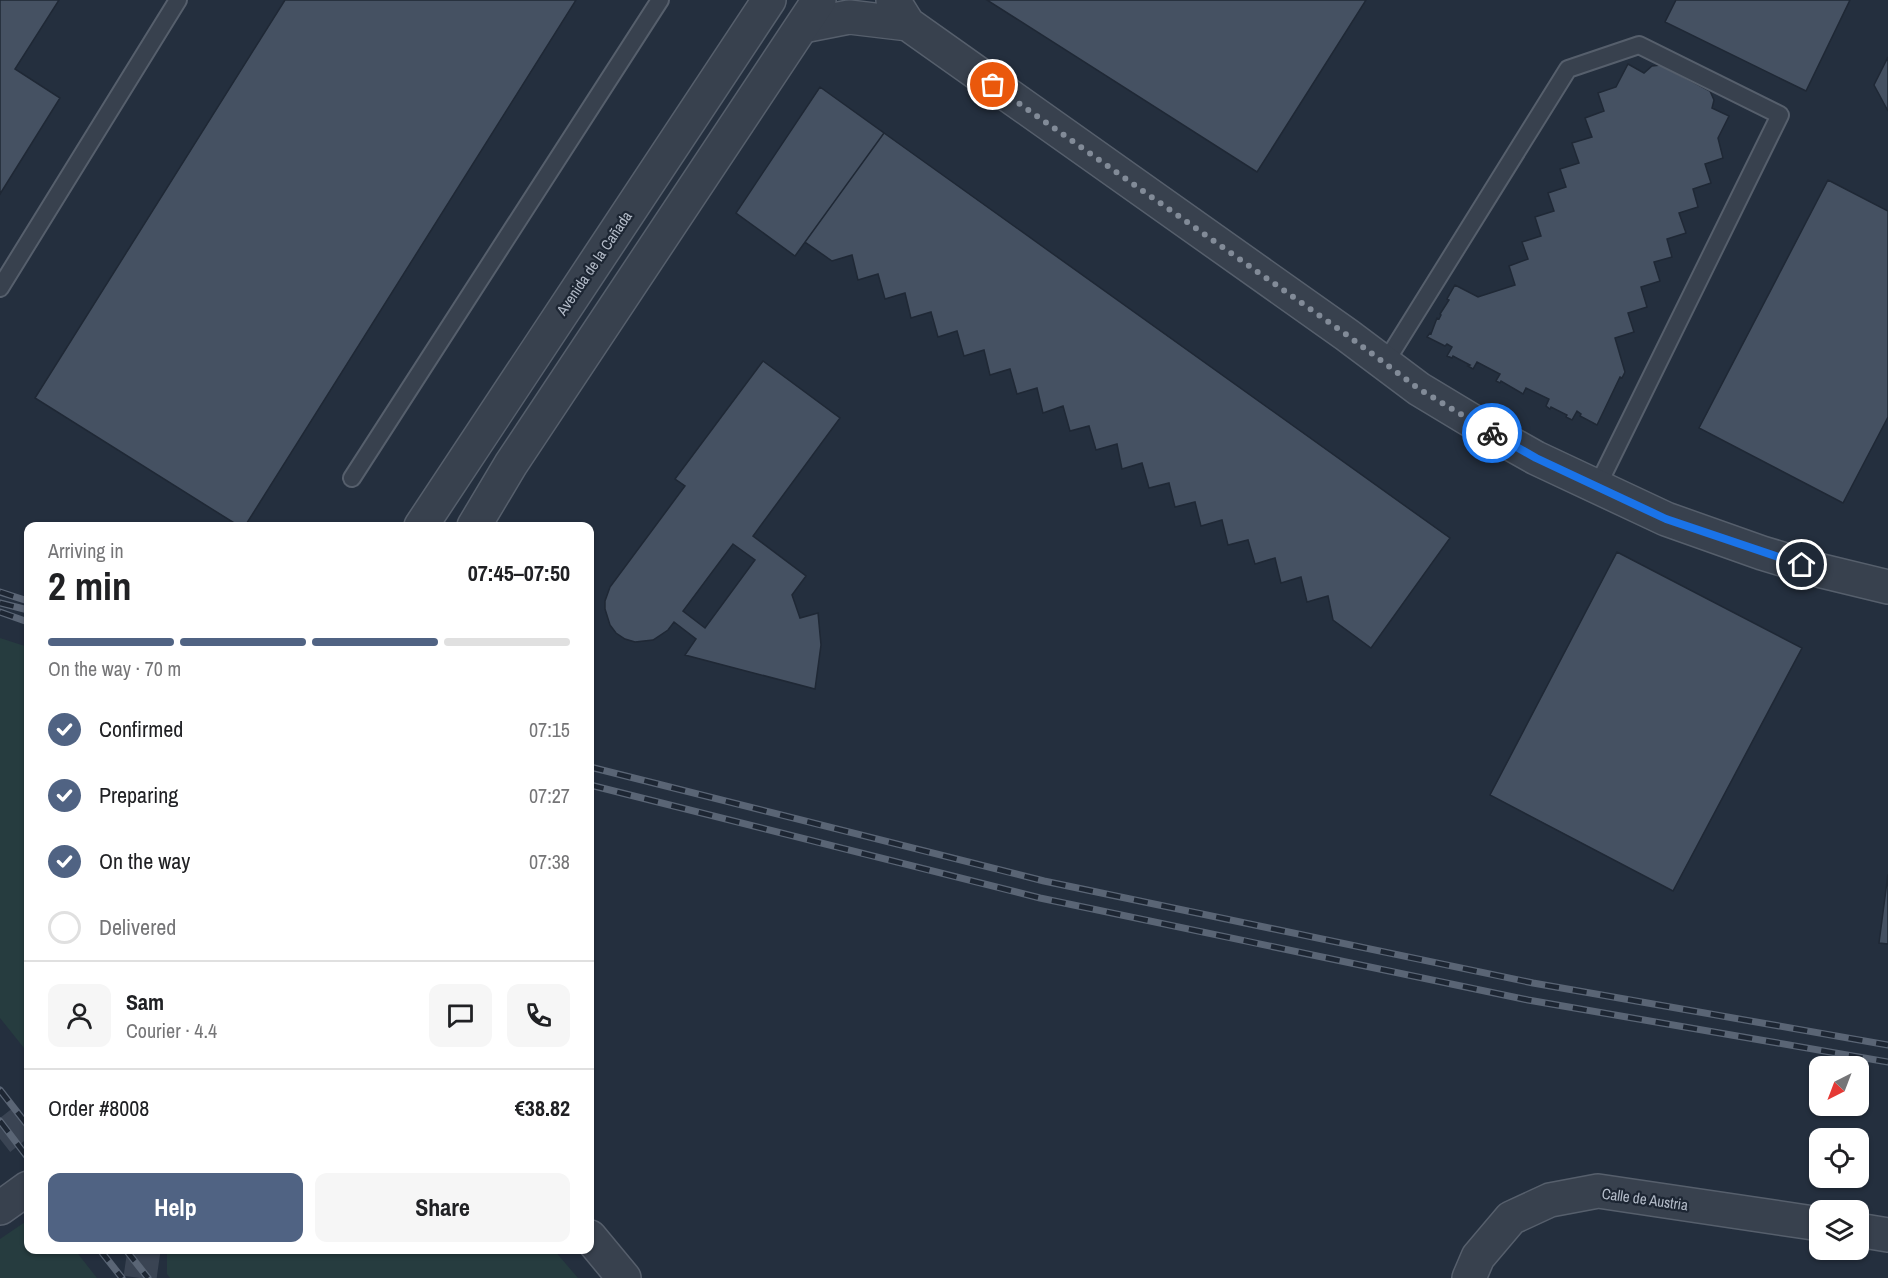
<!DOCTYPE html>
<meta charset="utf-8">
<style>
body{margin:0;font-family:"Archivo Narrow",sans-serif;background:#f6f6f6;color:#202124;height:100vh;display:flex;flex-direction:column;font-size:22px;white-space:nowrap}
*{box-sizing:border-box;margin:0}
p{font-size:20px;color:#757577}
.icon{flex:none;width:33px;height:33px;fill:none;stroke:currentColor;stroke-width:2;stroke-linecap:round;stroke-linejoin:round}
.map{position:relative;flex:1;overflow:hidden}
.details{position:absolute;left:24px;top:522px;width:570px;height:732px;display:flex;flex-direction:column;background:#fff;border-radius:12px;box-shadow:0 2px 4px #0004}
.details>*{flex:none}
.needle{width:39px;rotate:222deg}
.tools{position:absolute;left:1809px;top:1056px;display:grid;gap:12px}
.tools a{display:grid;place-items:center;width:60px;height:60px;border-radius:12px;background:#fff;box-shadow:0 2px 4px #0004;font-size:30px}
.pin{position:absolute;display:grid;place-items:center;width:51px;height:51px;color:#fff;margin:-26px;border:3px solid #fff;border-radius:50%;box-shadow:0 2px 6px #0007}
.courier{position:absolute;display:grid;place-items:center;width:60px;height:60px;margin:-30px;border:4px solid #1a73e8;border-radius:50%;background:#fff;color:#222;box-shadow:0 2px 8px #0007}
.head em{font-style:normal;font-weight:700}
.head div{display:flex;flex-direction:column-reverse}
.head{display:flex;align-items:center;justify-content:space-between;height:102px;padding:0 24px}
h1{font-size:39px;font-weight:700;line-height:45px}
.bar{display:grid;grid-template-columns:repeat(4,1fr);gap:9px 6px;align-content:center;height:72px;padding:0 24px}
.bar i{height:8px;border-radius:4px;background:#e0e0e0}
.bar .selected{background:#506383}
.bar p{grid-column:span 4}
.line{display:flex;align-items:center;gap:15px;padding:0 24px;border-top:2px solid #e0e0e0}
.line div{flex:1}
.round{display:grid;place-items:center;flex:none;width:63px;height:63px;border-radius:12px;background:#f6f6f6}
ol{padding:0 24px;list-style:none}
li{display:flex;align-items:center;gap:18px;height:66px}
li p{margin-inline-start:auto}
li .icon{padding:6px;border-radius:50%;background:#506383;color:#fff;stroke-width:4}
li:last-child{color:#757577}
li i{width:33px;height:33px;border:3px solid #e0e0e0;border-radius:50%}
.cta{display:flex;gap:12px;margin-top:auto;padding:12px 24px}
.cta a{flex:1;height:69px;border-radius:12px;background:#506383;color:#fff;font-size:24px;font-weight:700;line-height:69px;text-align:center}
.cta a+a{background:#f6f6f6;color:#202124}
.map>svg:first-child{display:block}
.green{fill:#263c3f}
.building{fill:#455162;stroke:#1f2835;stroke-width:1.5;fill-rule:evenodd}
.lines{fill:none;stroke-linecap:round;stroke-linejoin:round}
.motorway-tunnel{stroke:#3a4453;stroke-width:33;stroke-dasharray:33 16;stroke-linecap:butt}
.service-casing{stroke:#565f6c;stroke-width:20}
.minor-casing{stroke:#565f6c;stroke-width:36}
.tertiary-casing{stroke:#565f6c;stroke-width:36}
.service{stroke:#38414e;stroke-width:16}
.minor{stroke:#38414e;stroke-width:33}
.tertiary{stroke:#38414e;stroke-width:33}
.rail-casing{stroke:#5a6575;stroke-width:7}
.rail{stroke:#1d2633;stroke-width:4.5;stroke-dasharray:14;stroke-linecap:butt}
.done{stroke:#828b98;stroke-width:6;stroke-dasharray:0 10.8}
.route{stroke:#1a73e8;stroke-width:8}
.labels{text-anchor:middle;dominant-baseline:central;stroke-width:4.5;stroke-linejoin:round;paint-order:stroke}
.street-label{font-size:15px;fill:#b4bcc9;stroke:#1d2633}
</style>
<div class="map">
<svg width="1888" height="1278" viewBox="0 0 1888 1278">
<rect width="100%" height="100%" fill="#242f3e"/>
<path class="green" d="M0,638L28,647V1053L0,1018Z
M28,1220V1250H75L97,1278H0V1239Z
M167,1250H554L578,1278H170L167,1274Z"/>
<path class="building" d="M0,0H59L15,69L60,98L0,194Z
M285,0H576L245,526H239L35,398Z
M987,0H1366L1257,172Z
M1676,0H1850L1806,91L1665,22Z
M1888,57V111L1874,85Z
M1628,64L1644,73L1652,66L1661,65L1710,91L1714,100L1712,108L1729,116L1718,138L1723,158L1705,164L1711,183L1693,189L1698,207L1679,213L1686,233L1667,239L1672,257L1654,262L1660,281L1641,287L1647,307L1628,313L1634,332L1615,338L1625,372L1622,378L1620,377L1597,425L1580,416L1581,414L1577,411L1572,420L1566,417L1567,415L1551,407L1550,409L1546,406L1549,399L1526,388L1523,394L1501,381L1500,383L1496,381L1500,374L1477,362L1473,369L1468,366L1470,365L1453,356L1452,358L1447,356L1452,347L1447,344L1445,346L1427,337L1430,333L1431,334L1437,318L1439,319L1441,315L1440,314L1449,300L1447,299L1455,285L1478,297L1515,285L1509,266L1528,259L1522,242L1541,236L1535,217L1554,211L1548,193L1566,187L1560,169L1579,163L1572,143L1592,137L1585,118L1604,111L1598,93L1616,87Z
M820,87L884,133L795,256L736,213Z
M884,133L1450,538L1371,648L1333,620L1328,596L1307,602L1301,577L1281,583L1275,558L1255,564L1248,540L1228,545L1222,520L1201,526L1195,502L1175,507L1169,483L1149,488L1142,463L1122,469L1117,444L1096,450L1089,426L1070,431L1063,406L1043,413L1037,388L1017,394L1010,369L990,375L984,350L964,356L957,331L938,337L931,312L911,318L905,293L885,299L878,274L858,280L852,255L832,261L805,242Z
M1828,180L1888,211V417L1843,503L1699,428Z
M763,361L840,418L753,536L806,576L792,595L800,618L818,613L821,645L815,689L685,655L696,639L674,622L668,630L653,640L635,642L625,639L616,633L610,625L605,609V601L610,587L685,486L675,479ZM733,544L755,560L705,628L683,611Z
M1617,552L1802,648L1673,891L1490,795Z
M1888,874V944L1879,943Z"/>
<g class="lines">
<path class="motorway-tunnel" d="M0,1139L28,1117
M140,1278L144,1250"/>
<defs>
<path id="service" d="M0,288L178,0
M1385,363L1568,69L1639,45L1780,115L1597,487
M352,478L660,0"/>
<path id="minor" d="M893,0L908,24L1347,335L1419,389L1497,436L1536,458L1666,519L1762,553L1822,571L1888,587
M803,26L849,17L908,24
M1858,1230L1888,1235
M590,1237L624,1278
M1469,1278L1478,1257L1511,1218L1550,1200L1598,1191L1820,1224"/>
<path id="tertiary" d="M421,526L769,0
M474,526L511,464L819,0
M0,1208L28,1188"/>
</defs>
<use href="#service" class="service-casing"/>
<use href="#minor" class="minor-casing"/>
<use href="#tertiary" class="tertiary-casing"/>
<use href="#service" class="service"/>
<use href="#minor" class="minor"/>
<use href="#tertiary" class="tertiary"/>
<defs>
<path id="rail" d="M0,592L28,601
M0,603L28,610
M0,612L28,622
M590,767L1044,881L1533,983L1888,1045
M590,785L1040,898L1528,1000L1888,1062
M0,1090L28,1126
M0,1121L28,1158
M100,1250L122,1278
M126,1250L148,1278"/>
</defs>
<use href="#rail" class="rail-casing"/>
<use href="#rail" class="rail"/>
</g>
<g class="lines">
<path class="done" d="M993,85L1347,335L1419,389L1492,433"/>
<path class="route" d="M1492,433L1536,458L1666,519L1802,565"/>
</g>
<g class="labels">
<g class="street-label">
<text transform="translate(594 263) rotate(-56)">Avenida de la Cañada</text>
<text transform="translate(1645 1199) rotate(8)">Calle de Austria</text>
</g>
</g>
</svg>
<div class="tools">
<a><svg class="needle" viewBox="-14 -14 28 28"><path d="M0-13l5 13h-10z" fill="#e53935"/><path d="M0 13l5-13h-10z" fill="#757577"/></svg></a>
<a><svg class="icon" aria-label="locate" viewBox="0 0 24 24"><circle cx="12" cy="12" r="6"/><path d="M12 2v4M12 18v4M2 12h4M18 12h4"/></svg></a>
<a><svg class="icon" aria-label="layers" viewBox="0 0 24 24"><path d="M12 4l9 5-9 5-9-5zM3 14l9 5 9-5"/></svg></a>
</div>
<div class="pin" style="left:993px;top:85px;background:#ea580c"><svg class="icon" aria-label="bag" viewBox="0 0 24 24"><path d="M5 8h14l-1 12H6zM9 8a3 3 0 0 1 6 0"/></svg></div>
<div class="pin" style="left:1802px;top:565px;background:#1f2937"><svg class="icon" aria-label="home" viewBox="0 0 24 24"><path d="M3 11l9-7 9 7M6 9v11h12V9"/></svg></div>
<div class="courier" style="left:1492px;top:433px"><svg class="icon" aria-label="bike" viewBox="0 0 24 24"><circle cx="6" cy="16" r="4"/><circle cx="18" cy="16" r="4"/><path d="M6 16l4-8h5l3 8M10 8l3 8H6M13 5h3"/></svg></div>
<section class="details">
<div class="head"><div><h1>2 min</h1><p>Arriving in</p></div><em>07:45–07:50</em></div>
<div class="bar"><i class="selected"></i><i class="selected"></i><i class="selected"></i><i></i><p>On the way · 70 m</p></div>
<ol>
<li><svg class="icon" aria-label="check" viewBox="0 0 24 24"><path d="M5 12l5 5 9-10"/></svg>Confirmed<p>07:15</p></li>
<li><svg class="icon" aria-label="check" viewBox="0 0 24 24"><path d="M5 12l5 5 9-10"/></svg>Preparing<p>07:27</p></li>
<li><svg class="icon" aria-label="check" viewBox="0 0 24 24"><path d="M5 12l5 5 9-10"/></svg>On the way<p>07:38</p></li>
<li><i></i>Delivered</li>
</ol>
<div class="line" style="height:108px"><a class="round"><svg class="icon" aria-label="person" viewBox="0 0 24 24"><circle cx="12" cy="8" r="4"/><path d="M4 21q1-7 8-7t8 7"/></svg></a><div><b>Sam</b><p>Courier · 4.4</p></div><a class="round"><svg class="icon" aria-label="chat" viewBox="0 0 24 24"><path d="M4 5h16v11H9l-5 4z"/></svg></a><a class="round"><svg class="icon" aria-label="phone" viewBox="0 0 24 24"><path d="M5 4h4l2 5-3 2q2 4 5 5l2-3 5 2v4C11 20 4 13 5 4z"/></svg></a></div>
<div class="line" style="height:78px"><div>Order #8008</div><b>€38.82</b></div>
<div class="cta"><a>Help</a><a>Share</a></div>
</section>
</div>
